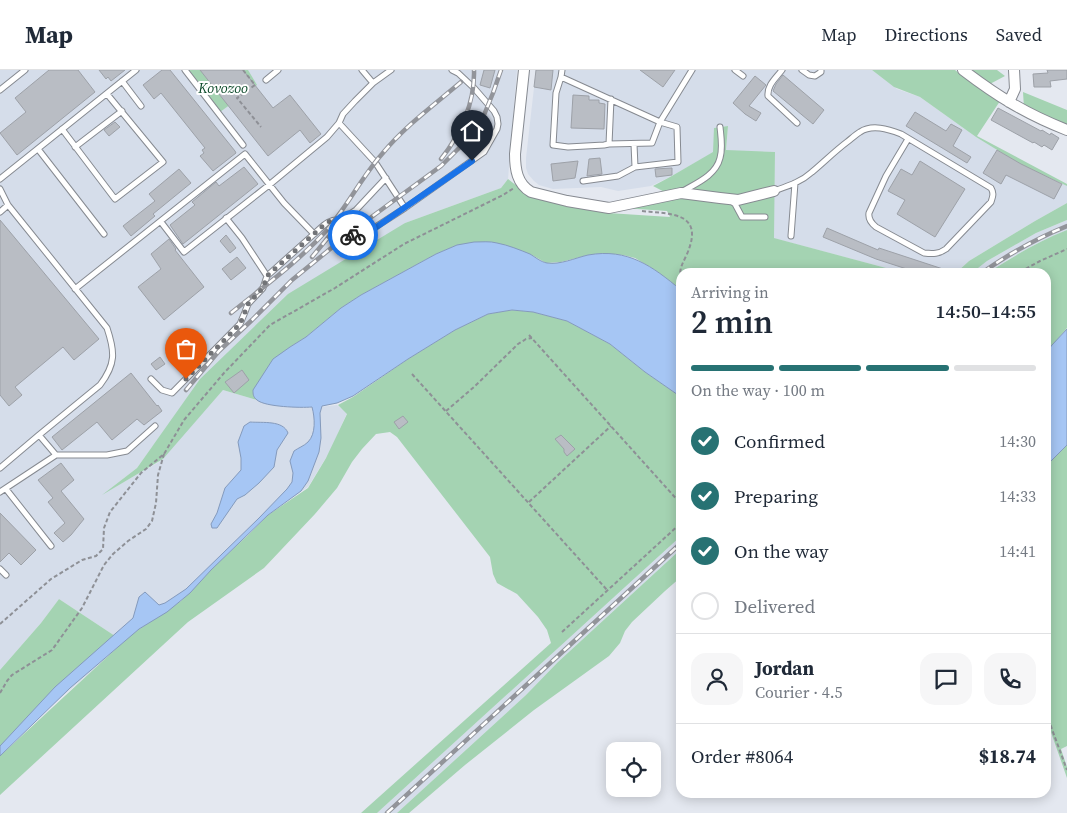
<!DOCTYPE html>
<meta charset="utf-8">
<style>
body{margin:0;font-family:"Source Serif 4",serif;background:#f6f6f7;color:#1f2937;height:100vh;display:flex;flex-direction:column;font-size:19px;white-space:nowrap}
*{box-sizing:border-box;margin:0}
p{font-size:16px;color:#747a83}
.icon{flex:none;width:28px;height:28px;fill:none;stroke:currentColor;stroke-width:2;stroke-linecap:round;stroke-linejoin:round}
.map{position:relative;flex:1;overflow:hidden}
.drawer{position:absolute;left:676px;top:198px;width:375px;height:530px;display:flex;flex-direction:column;background:#fff;border-radius:15px;box-shadow:0 2px 12px #0003}
.drawer>*{flex:none}
.tools{position:absolute;left:606px;top:672px;display:grid;gap:10px}
.tools a{display:grid;place-items:center;width:55px;height:55px;border-radius:10px;background:#fff;box-shadow:0 2px 12px #0003;font-size:25px}
.pin{position:absolute;display:grid;place-items:center;width:42px;height:42px;color:#fff;margin:-51px -21px;border-radius:50% 50% 50% 0;rotate:-45deg;box-shadow:0 0 5px #0007}
.pin .icon{rotate:45deg}
.courier{position:absolute;display:grid;place-items:center;width:50px;height:50px;margin:-25px;border:4px solid #1a73e8;border-radius:50%;background:#fff;color:#222;box-shadow:0 1px 6px #0007}
.overview em{font-style:normal;font-weight:600}
.overview div{display:flex;flex-direction:column-reverse}
.overview{display:flex;align-items:center;justify-content:space-between;height:85px;padding:0 15px}
h1{font-size:32px;font-weight:600;line-height:38px}
.bar{display:grid;grid-template-columns:repeat(4,1fr);gap:8px 5px;align-content:center;height:60px;padding:0 15px}
.bar i{height:6px;border-radius:4px;background:#e0e1e3}
.bar .current{background:#277273}
.bar p{grid-column:span 4}
.line{display:flex;align-items:center;gap:12px;padding:0 15px;border-top:1px solid #e0e1e3}
.line div{flex:1}
.round{display:grid;place-items:center;flex:none;width:52px;height:52px;border-radius:15px;background:#f6f6f7}
ol{padding:0 15px;list-style:none}
li{display:flex;align-items:center;gap:15px;height:55px}
li p{margin-inline-start:auto}
li .icon{padding:5px;border-radius:50%;background:#277273;color:#fff;stroke-width:4}
li:last-child{color:#747a83}
li i{width:28px;height:28px;border:2px solid #e0e1e3;border-radius:50%}
header{display:flex;align-items:center;gap:30px;box-sizing:border-box;height:70px;padding:0 25px;background:#fff;border-bottom:1px solid #e0e1e3}
header strong{font-size:24px}
nav{display:flex;gap:28px;margin-inline-start:auto;font-size:18px}
.map>svg:first-child{display:block}
.built{fill:#d5ddea}
.green{fill:#a4d3b2}
.water{fill:#a6c6f4;stroke:#849abc}
.building{fill:#b9bdc4;stroke:#9da1a8}
.lines{fill:none;stroke-linecap:round;stroke-linejoin:round}
.lane-casing{stroke:#868a91;stroke-width:7}
.street-casing{stroke:#868a91;stroke-width:12}
.path{stroke:#8e9096;stroke-width:2;stroke-dasharray:4 2.5;stroke-linecap:butt}
.lane{stroke:#fff;stroke-width:5}
.street{stroke:#fff;stroke-width:10}
.rail-casing{stroke:#92949a;stroke-width:4.5}
.rail{stroke:#fff;stroke-width:2.5;stroke-dasharray:8;stroke-linecap:butt}
.done{stroke:#727478;stroke-width:5;stroke-dasharray:0 9}
.route{stroke:#1a73e8;stroke-width:6}
.labels{text-anchor:middle;dominant-baseline:central;stroke-width:4;stroke-linejoin:round;paint-order:stroke}
.park-label{font-size:14px;font-style:italic;fill:#0a4928;stroke:#fff}
</style>
<header>
<strong>Map</strong>
<nav><a>Map</a><a>Directions</a><a>Saved</a></nav>
</header>
<div class="map">
<svg width="1067" height="743" viewBox="0 0 1067 743">
<rect width="100%" height="100%" fill="#e4e8f0"/>
<path class="built" d="M0,0H517L508,109L501,118L405,153L152,377L137,398L106,422L159,392L223,320L281,337L311,338L337,335L347,343L330,381L308,417L269,443L183,530L167,542L149,552L0,680L71,617L115,566L59,529L41,553L0,600Z
M536,0H872L897,19L920,27L976,67L1026,97L1067,116V133L1035,151L969,191L957,202H901L773,168L775,82L726,81L728,56L714,58V82L670,107L651,116L618,121L601,117L553,119L539,115L534,111L528,104L526,98V88Z
M1067,150V160L1036,174L1009,189L989,202H973L987,191L1036,163Z
M681,466V479L558,592L526,625L397,743H377Z"/>
<path class="green" d="M188,0H248L257,15L220,42Z
M872,0H955L980,19L1000,31L977,66L1067,114V116L1020,94L976,67L920,27L894,17Z
M968,0H997L1005,6L988,15Z
M1023,22L1067,40V58L1024,38Z
M728,56L726,80L775,82L774,168L901,202H681V220L666,208L650,197L635,188L623,185L602,184L588,185L561,192L546,193L532,185L457,175L436,184L361,225L341,238L306,267L290,277L253,324L257,330L223,320L163,389L102,425L137,398L200,309L288,224L405,153L501,118L508,109L527,124L555,133L608,143L670,147L667,141L622,138L676,128L653,116L670,107L713,82L714,58Z
M1067,133V150L1036,163L987,191L973,202H957L969,191L1035,151Z
M1067,160V258L1046,283V202H989C1014,186 1039,171 1067,160Z
M512,240L533,242L567,251L610,274L645,302L681,327V466L377,743H361L551,573L547,560L538,547L517,524L497,513L493,504L490,487L397,367L390,362L376,364L362,379L352,392L337,418L315,444L264,498L188,552L0,725V686L132,564L181,531L218,493L246,467L268,445L308,418L326,388L347,344L338,335L353,327L408,289L455,260L488,244Z
M1067,375V676L1061,679L1067,697V708L1046,648V396Z
M681,479V507L665,521L632,552L625,561L620,573L609,586L534,640L465,695L409,743H397L526,625L558,592Z
M59,529L115,566L71,617L0,679V600L41,553Z"/>
<path class="water" d="M474,172C482,172 490,171 497,173C508,175 520,180 530,184C535,187 541,192 547,193C560,195 575,188 588,185C628,178 652,196 681,220V327L645,302L610,274L567,251L533,242L512,240L488,244L455,260L408,289L353,326L337,333L322,336L320,343L321,368L319,382L308,411L301,421L268,445L211,500L190,523L167,542L139,559L70,618L0,686V676L55,617L133,548L139,527L145,522L159,535L165,533L186,519L259,448L287,419L292,412L293,403L290,391L294,381C298,378 304,376 308,372C316,364 315,348 312,337C301,338 265,337 257,330C253,327 253,324 253,320L273,289L290,277L306,267L341,238L361,225L436,184L457,175Z
M1067,259V375L1046,396V283L1052,275Z
M250,352C263,353 283,350 288,363L277,380L274,397L259,413L245,425L237,429L217,458H212L211,454L217,443L225,418L241,400V388L238,372L244,356Z"/>
<path class="building" d="M49,0H78L95,22L17,85L0,63L26,42L15,28Z
M99,0H125L111,11L108,7L106,9Z
M162,0H170L235,81L236,83L213,101L200,86L204,83L202,80L205,78L161,23L154,29L143,15Z
M200,0H243L273,38L290,25L321,64L310,73L300,60L268,86Z
M484,0H495L490,18L480,15Z
M536,0H553L551,20L534,17Z
M640,0H675L663,17Z
M1047,0H1067V9L1050,11L1051,17H1034L1033,4L1048,3Z
M783,5L824,40L813,54L773,21L776,14Z
M755,6L766,15L749,36L761,43L756,51L745,44L733,33Z
M573,25L589,26V30H599V33L605,34L604,59L571,58Z
M998,38L1041,61L1042,60L1050,65L1051,63L1059,68L1052,80L1044,75L1042,77L1034,72L1033,73L991,50Z
M915,42L946,61L951,54L962,60L953,76L971,87L967,93L906,56Z
M115,52L120,57L109,66L104,60Z
M997,80L1021,94L1062,114L1054,129L1006,105L1001,114L983,103Z
M600,88L602,104L587,106L589,89Z
M578,91L575,108L553,111L551,94Z
M920,91L965,119L935,167L897,144L905,130L888,121L901,99L912,105Z
M244,97L258,114L183,174L170,155L195,135L192,132L216,112L219,116Z
M672,98V105L656,107L655,99Z
M179,99L191,113L153,144L155,146L131,166L123,156L155,131L149,124Z
M0,150L99,269L74,290L63,277L15,317L22,325L9,336L0,325Z
M827,158L878,180L879,178L949,201V202H916L876,189L823,167Z
M226,165L236,178L230,183L220,171Z
M169,169L176,179L175,180L204,217L164,250L138,217L161,199L151,184Z
M237,187L246,198L231,210L222,199Z
M160,287L165,294L156,300L151,294Z
M242,300L249,310L234,323L225,312Z
M131,303L157,336L158,335L162,341L144,355L137,349L112,370L97,352L62,380L52,367Z
M403,346L408,352L399,359L394,352Z
M561,365L575,379L567,386L564,382V379L555,369Z
M61,393L74,410L61,421L84,449L71,465L63,472L54,463L65,453L48,432L53,428L38,410Z
M0,443L36,480L21,495L9,483L0,492Z"/>
<g class="lines">
<defs>
<path id="lane" d="M185,0L243,75
M362,0L373,13
M562,0L561,7L660,52L692,0
M735,0L743,6
M782,0C776,8 767,15 768,26L797,53
M802,0L809,5L815,6L821,2V0
M561,7L556,23L553,75L568,77L604,75L609,74L611,29
M266,10L278,0
M122,11L141,36
M0,20L25,0
M339,53L375,92L405,138L484,82L497,59L498,54L497,47L494,41L474,18L458,3L452,0
M62,59L115,129L163,92L107,24
M609,74L652,73L660,52L677,57L678,92L635,97L634,74
M75,77L122,41
M38,79L104,164
M0,109L136,0
M583,111L618,106L635,97
M0,119L8,135L107,258C115,282 116,294 100,315L39,365
M683,121C697,113 716,105 720,88C723,78 721,67 720,57
M774,121C788,116 801,112 812,102C824,92 835,81 847,72C851,69 855,65 860,62C872,54 888,59 901,64L991,118C994,123 993,126 991,132L946,179C939,184 933,184 924,183L876,157C871,153 868,149 869,143L886,106L908,69
M730,130L735,134L742,147H765
M0,142L8,135
M226,148L242,168L267,206L314,164
M341,150L356,140L386,108
M161,152L184,182L269,115L327,67L339,53L343,44L355,31L373,13L391,0
M791,166L795,113
M75,219L245,84L284,133L314,164C322,157 329,148 341,150L354,167H360L405,138
M151,309L162,320L172,323L240,254L245,242L248,234L263,218L267,206
M56,385H107L127,381L155,356
M0,398L39,365L56,385L0,422
M6,419L51,476
M0,499L6,505"/>
<path id="street" d="M524,0L515,84C515,99 517,114 531,122L567,131L609,138L681,123L720,128L738,130L774,121
M963,0C997,26 1026,44 1067,60
M1009,32L1015,19L1014,0"/>
</defs>
<use href="#lane" class="lane-casing"/>
<use href="#street" class="street-casing"/>
<path class="path" d="M243,0L255,15L237,28L261,57
M642,141C671,144 705,142 687,184C683,193 678,200 681,210
M1020,202L1040,191L1067,179
M529,265L681,434
M412,304L608,521
M446,341L474,317L518,274L526,269L532,268
M529,432L611,356
M0,554L51,509L82,490L96,486L103,479L104,458L110,442L141,403L164,384L184,350L224,303L270,255L335,218L404,174L503,125L514,118
M562,562L681,453
M0,623L7,611L12,605L52,580L82,538L104,495L113,484L128,471L146,459L152,451L156,433L158,405L164,384
M1046,643L1067,700"/>
<use href="#lane" class="lane"/>
<use href="#street" class="street"/>
<defs>
<path id="rail" d="M441,89C461,64 475,32 474,0
M312,187L336,158
M983,202C1009,184 1037,168 1067,156
M231,243C263,217 298,192 326,161C347,137 361,108 382,84C405,56 434,35 461,12
M186,320L219,281L252,250L292,210L351,162L441,96L459,78L472,64L484,45L493,23L501,0
M387,743L681,473"/>
</defs>
<use href="#rail" class="rail-casing"/>
<use href="#rail" class="rail"/>
</g>
<g class="lines">
<path class="done" d="M186,309L240,254L245,242L248,234L263,218L267,206L326,153L335,149L341,150L353,165"/>
<path class="route" d="M353,165L356,167H362L472,91"/>
</g>
<g class="labels">
<g class="park-label">
<text x="223" y="18">Kovozoo</text>
</g>
</g>
</svg>
<div class="tools">
<a><svg class="icon" aria-label="locate" viewBox="0 0 24 24"><circle cx="12" cy="12" r="6"/><path d="M12 2v4M12 18v4M2 12h4M18 12h4"/></svg></a>
</div>
<div class="pin" style="left:186px;top:309px;background:#ea580c"><svg class="icon" aria-label="bag" viewBox="0 0 24 24"><path d="M5 8h14l-1 12H6zM9 8a3 3 0 0 1 6 0"/></svg></div>
<div class="pin" style="left:472px;top:91px;background:#1f2937"><svg class="icon" aria-label="home" viewBox="0 0 24 24"><path d="M3 11l9-7 9 7M6 9v11h12V9"/></svg></div>
<div class="courier" style="left:353px;top:165px"><svg class="icon" aria-label="bike" viewBox="0 0 24 24"><circle cx="6" cy="16" r="4"/><circle cx="18" cy="16" r="4"/><path d="M6 16l4-8h5l3 8M10 8l3 8H6M13 5h3"/></svg></div>
<section class="drawer">
<div class="overview"><div><h1>2 min</h1><p>Arriving in</p></div><em>14:50–14:55</em></div>
<div class="bar"><i class="current"></i><i class="current"></i><i class="current"></i><i></i><p>On the way · 100 m</p></div>
<ol>
<li><svg class="icon" aria-label="check" viewBox="0 0 24 24"><path d="M5 12l5 5 9-10"/></svg>Confirmed<p>14:30</p></li>
<li><svg class="icon" aria-label="check" viewBox="0 0 24 24"><path d="M5 12l5 5 9-10"/></svg>Preparing<p>14:33</p></li>
<li><svg class="icon" aria-label="check" viewBox="0 0 24 24"><path d="M5 12l5 5 9-10"/></svg>On the way<p>14:41</p></li>
<li><i></i>Delivered</li>
</ol>
<div class="line" style="height:90px"><a class="round"><svg class="icon" aria-label="person" viewBox="0 0 24 24"><circle cx="12" cy="8" r="4"/><path d="M4 21q1-7 8-7t8 7"/></svg></a><div><b>Jordan</b><p>Courier · 4.5</p></div><a class="round"><svg class="icon" aria-label="chat" viewBox="0 0 24 24"><path d="M4 5h16v11H9l-5 4z"/></svg></a><a class="round"><svg class="icon" aria-label="phone" viewBox="0 0 24 24"><path d="M5 4h4l2 5-3 2q2 4 5 5l2-3 5 2v4C11 20 4 13 5 4z"/></svg></a></div>
<div class="line" style="height:65px"><div>Order #8064</div><b>$18.74</b></div>
</section>
</div>
